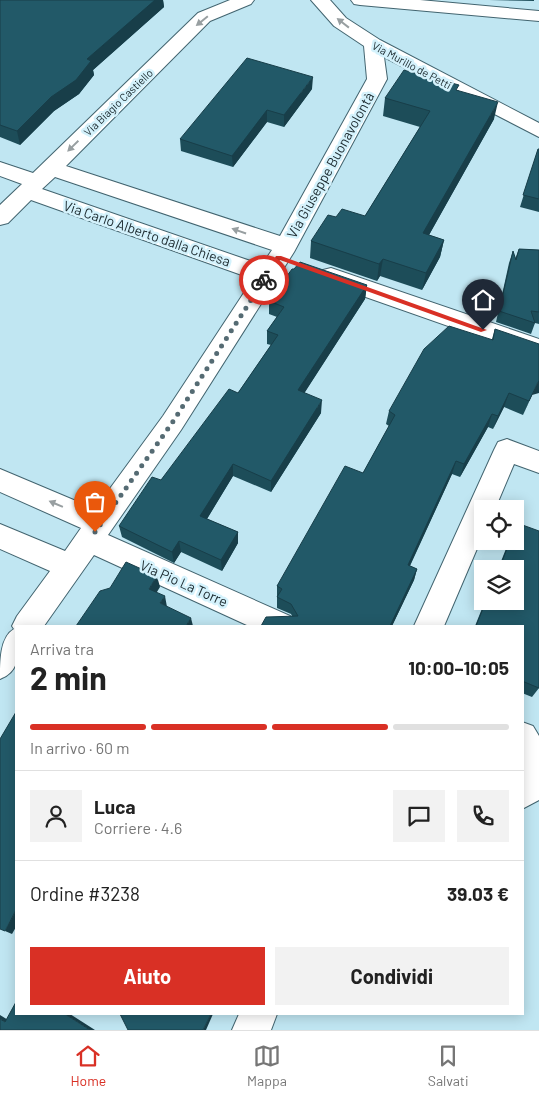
<!DOCTYPE html>
<html lang="it">
<meta charset="utf-8">
<style>
body{margin:0;font-family:Barlow,sans-serif;background:#f2f2f2;color:#222;height:100vh;display:flex;flex-direction:column;font-size:19px;white-space:nowrap}
*{box-sizing:border-box;margin:0}
p{font-size:16px;color:#767676}
.icon{flex:none;width:28px;height:28px;fill:none;stroke:currentColor;stroke-width:2;stroke-linecap:round;stroke-linejoin:round}
.map{position:relative;flex:1;overflow:hidden}
.sheet{position:absolute;left:15px;top:625px;width:509px;height:390px;display:flex;flex-direction:column;background:#fff;border-radius:0px;box-shadow:0 2px 12px #0003}
.sheet>*{flex:none}
.controls{position:absolute;left:474px;top:500px;display:grid;gap:10px}
.controls a{display:grid;place-items:center;width:50px;height:50px;border-radius:0px;background:#fff;box-shadow:0 2px 12px #0003;font-size:25px}
.pin{position:absolute;display:grid;place-items:center;width:42px;height:42px;color:#fff;margin:-51px -21px;border-radius:50% 50% 50% 0;rotate:-45deg;box-shadow:0 0 5px #0007}
.pin .icon{rotate:45deg}
.courier{position:absolute;display:grid;place-items:center;width:50px;height:50px;margin:-25px;border:4px solid #d93025;border-radius:50%;background:#fff;color:#222;box-shadow:0 1px 6px #0007}
.head em{font-style:normal;font-weight:700}
.head div{display:flex;flex-direction:column-reverse}
.head{display:flex;align-items:center;justify-content:space-between;height:85px;padding:0 15px}
h1{font-size:32px;font-weight:700;line-height:38px}
.bar{display:grid;grid-template-columns:repeat(4,1fr);gap:8px 5px;align-content:center;height:60px;padding:0 15px}
.bar i{height:6px;border-radius:4px;background:#e0e0e0}
.bar .active{background:#d93025}
.bar p{grid-column:span 4}
.line{display:flex;align-items:center;gap:12px;padding:0 15px;border-top:1px solid #e0e0e0}
.line div{flex:1}
.round{display:grid;place-items:center;flex:none;width:52px;height:52px;border-radius:0px;background:#f2f2f2}
.primary-button{display:flex;gap:10px;margin-top:auto;padding:10px 15px}
.primary-button a{flex:1;height:58px;border-radius:0px;background:#d93025;color:#fff;font-size:20px;font-weight:700;line-height:58px;text-align:center}
.primary-button a+a{background:#f2f2f2;color:#222}
.tab-bar{display:flex;justify-content:space-around;align-items:center;height:70px;border-top:1px solid #e0e0e0;background:#fff;font-size:14px;color:#767676}
.tab-bar a{display:grid;justify-items:center;gap:2px}
.tab-bar .active{color:#d93025}
.map>svg:first-child{display:block}
.lines{fill:none;stroke-linecap:round;stroke-linejoin:round}
.minor-casing{stroke:#42646f;stroke-width:2}
.minor{fill:#fff;fill-rule:evenodd}
.wall{fill:#1d4d59}
.shaded-wall{fill:#183e49}
.building{fill:#225968;stroke:#183e49}
.oneway{fill:#989fa1}
.route{fill:#d93025}
.done{stroke:#556b73;stroke-width:5;stroke-dasharray:0 9}
.labels{text-anchor:middle;dominant-baseline:central;stroke-width:5;stroke-linejoin:round;paint-order:stroke}
.far-street-label{font-size:11px;fill:#1b292e;stroke:#d4f2fc}
.street-label{font-size:14px;fill:#1b292e;stroke:#d4f2fc}
</style>
<div class="map">
<svg width="539" height="1030" viewBox="0 0 539 1030">
<rect width="100%" height="100%" fill="#c0e6f2"/>
<g class="lines">
<defs>
<path id="minor" d="M230,0H254L251,4L210,21L66,166L280,236L367,79L364,46L334,26L311,0H330L346,18L380,40L539,123V137L384,57L387,79L294,252L181,430L108,535L290,616L295,626H249L94,555L44,626H16C16,648 24,670 0,679C0,661 0,637 14,629L12,626L17,616L50,571L0,549V524L65,551L81,528L0,492V469L95,509L163,416L253,279L31,200L8,223L0,225V205L22,184L0,176V162L33,173L198,13ZM55,177L272,250L262,265L42,189Z
M351,0H420L539,11V21L360,5L354,4Z
M331,268L539,339V358L323,282L320,276L323,270Z
M507,439L539,451V473L514,464L495,509H482V537L444,626H414L494,450L498,442Z
M522,722L533,726L539,736V800L522,809Z
M239,1014H277L271,1030H232Z"/>
</defs>
<use href="#minor" class="minor-casing"/>
<use href="#minor" class="minor"/>
</g>
<path class="wall" d="M0,0H163L164,7L93,70L94,75L79,94L54,111L20,145L0,137Z
M489,0H534V1Z
M312,89L284,127L267,122L233,167L181,151L180,139Z
M458,90L494,119L429,235L444,240L440,257L422,290L380,276L377,281L310,258L311,241L336,217L365,216L420,127L383,116L385,98Z
M538,149H539V212L520,207Z
M519,249L539,250V324L535,323L531,334L496,322L509,263L513,251L515,259Z
M367,285L365,299L304,393L321,413L271,492L233,476L207,519L238,532V543L222,571L181,552L174,563L122,537L119,526L161,480L238,393L271,345L267,344V331L277,317L269,314V301Z
M495,329L532,395L523,415L504,407L493,429L488,427L460,477L452,474L410,566L417,569L414,580L392,626H261L292,616L291,614L277,608V586L363,473L389,426L386,424L389,411L492,339Z
M509,541H515L539,688L532,697L522,693V626H475L485,601H515V569H498Z"/>
<path class="shaded-wall" d="M155,0H163L164,7L93,70L94,75L79,94L54,111L20,145L17,131L87,59Z
M313,77L312,89L284,127V115Z
M498,102L494,119L420,251L423,233Z
M267,110V122L233,167L232,156Z
M444,240L440,257L422,290L426,273Z
M383,259L380,276L377,281L379,264Z
M367,285L365,299L298,403V390Z
M539,381V393L532,395L523,415L529,401L538,382Z
M509,393L504,407L493,429L498,416Z
M322,400L321,413L271,492V481Z
M492,414L488,427L460,477L464,464Z
M456,461L452,474L405,576L408,565Z
M233,464V476L202,527L200,516Z
M238,532V543L222,571L221,560Z
M179,541L181,552L174,563L172,552Z
M417,569L414,580L392,626H390Z
M157,576L160,587L152,600L149,589Z
M165,596L167,607L160,603Z
M191,618L193,626H186Z
M16,910V927L12,934L5,931Z
M65,1014H70L95,1030H90Z
M211,1014H213L206,1030H203Z
M0,1015L13,1023L5,1022L0,1019Z"/>
<path class="building" d="M0,0H155L87,59L91,61L76,80L51,97L17,131L0,125Z
M247,58L313,77L284,115L267,110L232,156L180,139Z
M404,70L459,85L456,90L498,102L423,233L444,240L426,273L383,259L379,264L311,241L328,215L336,217L342,209L365,216L430,111L385,98Z
M538,149H539V199L523,195Z
M519,249L539,250V312L531,311L535,323L499,311L513,251L516,260Z
M300,262L367,285L298,390L322,400L271,481L233,464L200,516L238,532L221,560L179,541L172,552L119,526L152,477L161,480L229,389L238,393L278,335L267,331L284,307L269,301L292,269H294Z
M449,326L493,340L495,329L539,344V381L538,382L529,401L509,393L498,416L492,414L464,464L456,461L408,565L417,569L390,626H261L266,617L298,616L291,604L277,597L282,589L277,586L345,466L363,473L395,415L389,411L424,349Z
M517,523L539,531V688L522,681V626H476L486,601H515V569H499L510,541H515V528Z
M126,562L157,576L149,589L165,596L160,603L191,618L186,626H76L100,591L110,588Z
M16,712V910L5,931L0,929V739Z
M16,1002V1014H65L90,1030H0V1019L5,1022Z
M120,1014H211L203,1030H128Z"/>
<defs><path id="oneway-solid" d="M-6-.8H1V-3.2L6.5 0L1 3.2V.8H-6Z" transform="scale(1.25)"/></defs>
<g class="oneway">
<use href="#oneway-solid" transform="translate(202 21) rotate(141)"/>
<use href="#oneway-solid" transform="translate(343 23) rotate(-142)"/>
<use href="#oneway-solid" transform="translate(73 146) rotate(136)"/>
<use href="#oneway-solid" transform="translate(239 231) rotate(-161)"/>
<use href="#oneway-solid" transform="translate(56 504) rotate(-157)"/>
</g>
<path class="route" d="M276,256H281L487,330L481,332L280,260L266,282H261Z"/>
<g class="lines">
<path class="done" d="M95,532L172,423L264,280"/>
</g>
<g class="labels">
<g class="far-street-label">
<text transform="translate(412 65) rotate(28)">Via Murillo de Petti</text>
<text transform="translate(118 102) rotate(-44)">Via Biagio Castiello</text>
</g>
<g class="street-label">
<text transform="translate(330 165) rotate(-61)">Via Giuseppe Buonavolontà</text>
<text transform="translate(147 233) rotate(19)">Via Carlo Alberto dalla Chiesa</text>
<text transform="translate(184 583) rotate(24)">Via Pio La Torre</text>
</g>
</g>
</svg>
<div class="controls">
<a><svg class="icon" aria-label="locate" viewBox="0 0 24 24"><circle cx="12" cy="12" r="6"/><path d="M12 2v4M12 18v4M2 12h4M18 12h4"/></svg></a>
<a><svg class="icon" aria-label="layers" viewBox="0 0 24 24"><path d="M12 4l9 5-9 5-9-5zM3 14l9 5 9-5"/></svg></a>
</div>
<div class="pin" style="left:95px;top:532px;background:#ea580c"><svg class="icon" aria-label="bag" viewBox="0 0 24 24"><path d="M5 8h14l-1 12H6zM9 8a3 3 0 0 1 6 0"/></svg></div>
<div class="pin" style="left:483px;top:330px;background:#1f2937"><svg class="icon" aria-label="home" viewBox="0 0 24 24"><path d="M3 11l9-7 9 7M6 9v11h12V9"/></svg></div>
<div class="courier" style="left:264px;top:280px"><svg class="icon" aria-label="bike" viewBox="0 0 24 24"><circle cx="6" cy="16" r="4"/><circle cx="18" cy="16" r="4"/><path d="M6 16l4-8h5l3 8M10 8l3 8H6M13 5h3"/></svg></div>
<section class="sheet">
<div class="head"><div><h1>2 min</h1><p>Arriva tra</p></div><em>10:00–10:05</em></div>
<div class="bar"><i class="active"></i><i class="active"></i><i class="active"></i><i></i><p>In arrivo · 60 m</p></div>
<div class="line" style="height:90px"><a class="round"><svg class="icon" aria-label="person" viewBox="0 0 24 24"><circle cx="12" cy="8" r="4"/><path d="M4 21q1-7 8-7t8 7"/></svg></a><div><b>Luca</b><p>Corriere · 4.6</p></div><a class="round"><svg class="icon" aria-label="chat" viewBox="0 0 24 24"><path d="M4 5h16v11H9l-5 4z"/></svg></a><a class="round"><svg class="icon" aria-label="phone" viewBox="0 0 24 24"><path d="M5 4h4l2 5-3 2q2 4 5 5l2-3 5 2v4C11 20 4 13 5 4z"/></svg></a></div>
<div class="line" style="height:65px"><div>Ordine #3238</div><b>39.03 €</b></div>
<div class="primary-button"><a>Aiuto</a><a>Condividi</a></div>
</section>
</div>
<nav class="tab-bar">
<a class="active"><svg class="icon" aria-label="home" viewBox="0 0 24 24"><path d="M3 11l9-7 9 7M6 9v11h12V9"/></svg>Home</a>
<a><svg class="icon" aria-label="map" viewBox="0 0 24 24"><path d="M3 6l6-2 6 2 6-2v14l-6 2-6-2-6 2zM9 4v14M15 6v14"/></svg>Mappa</a>
<a><svg class="icon" aria-label="saved" viewBox="0 0 24 24"><path d="M7 4h10v16l-5-4-5 4z"/></svg>Salvati</a>
</nav>
